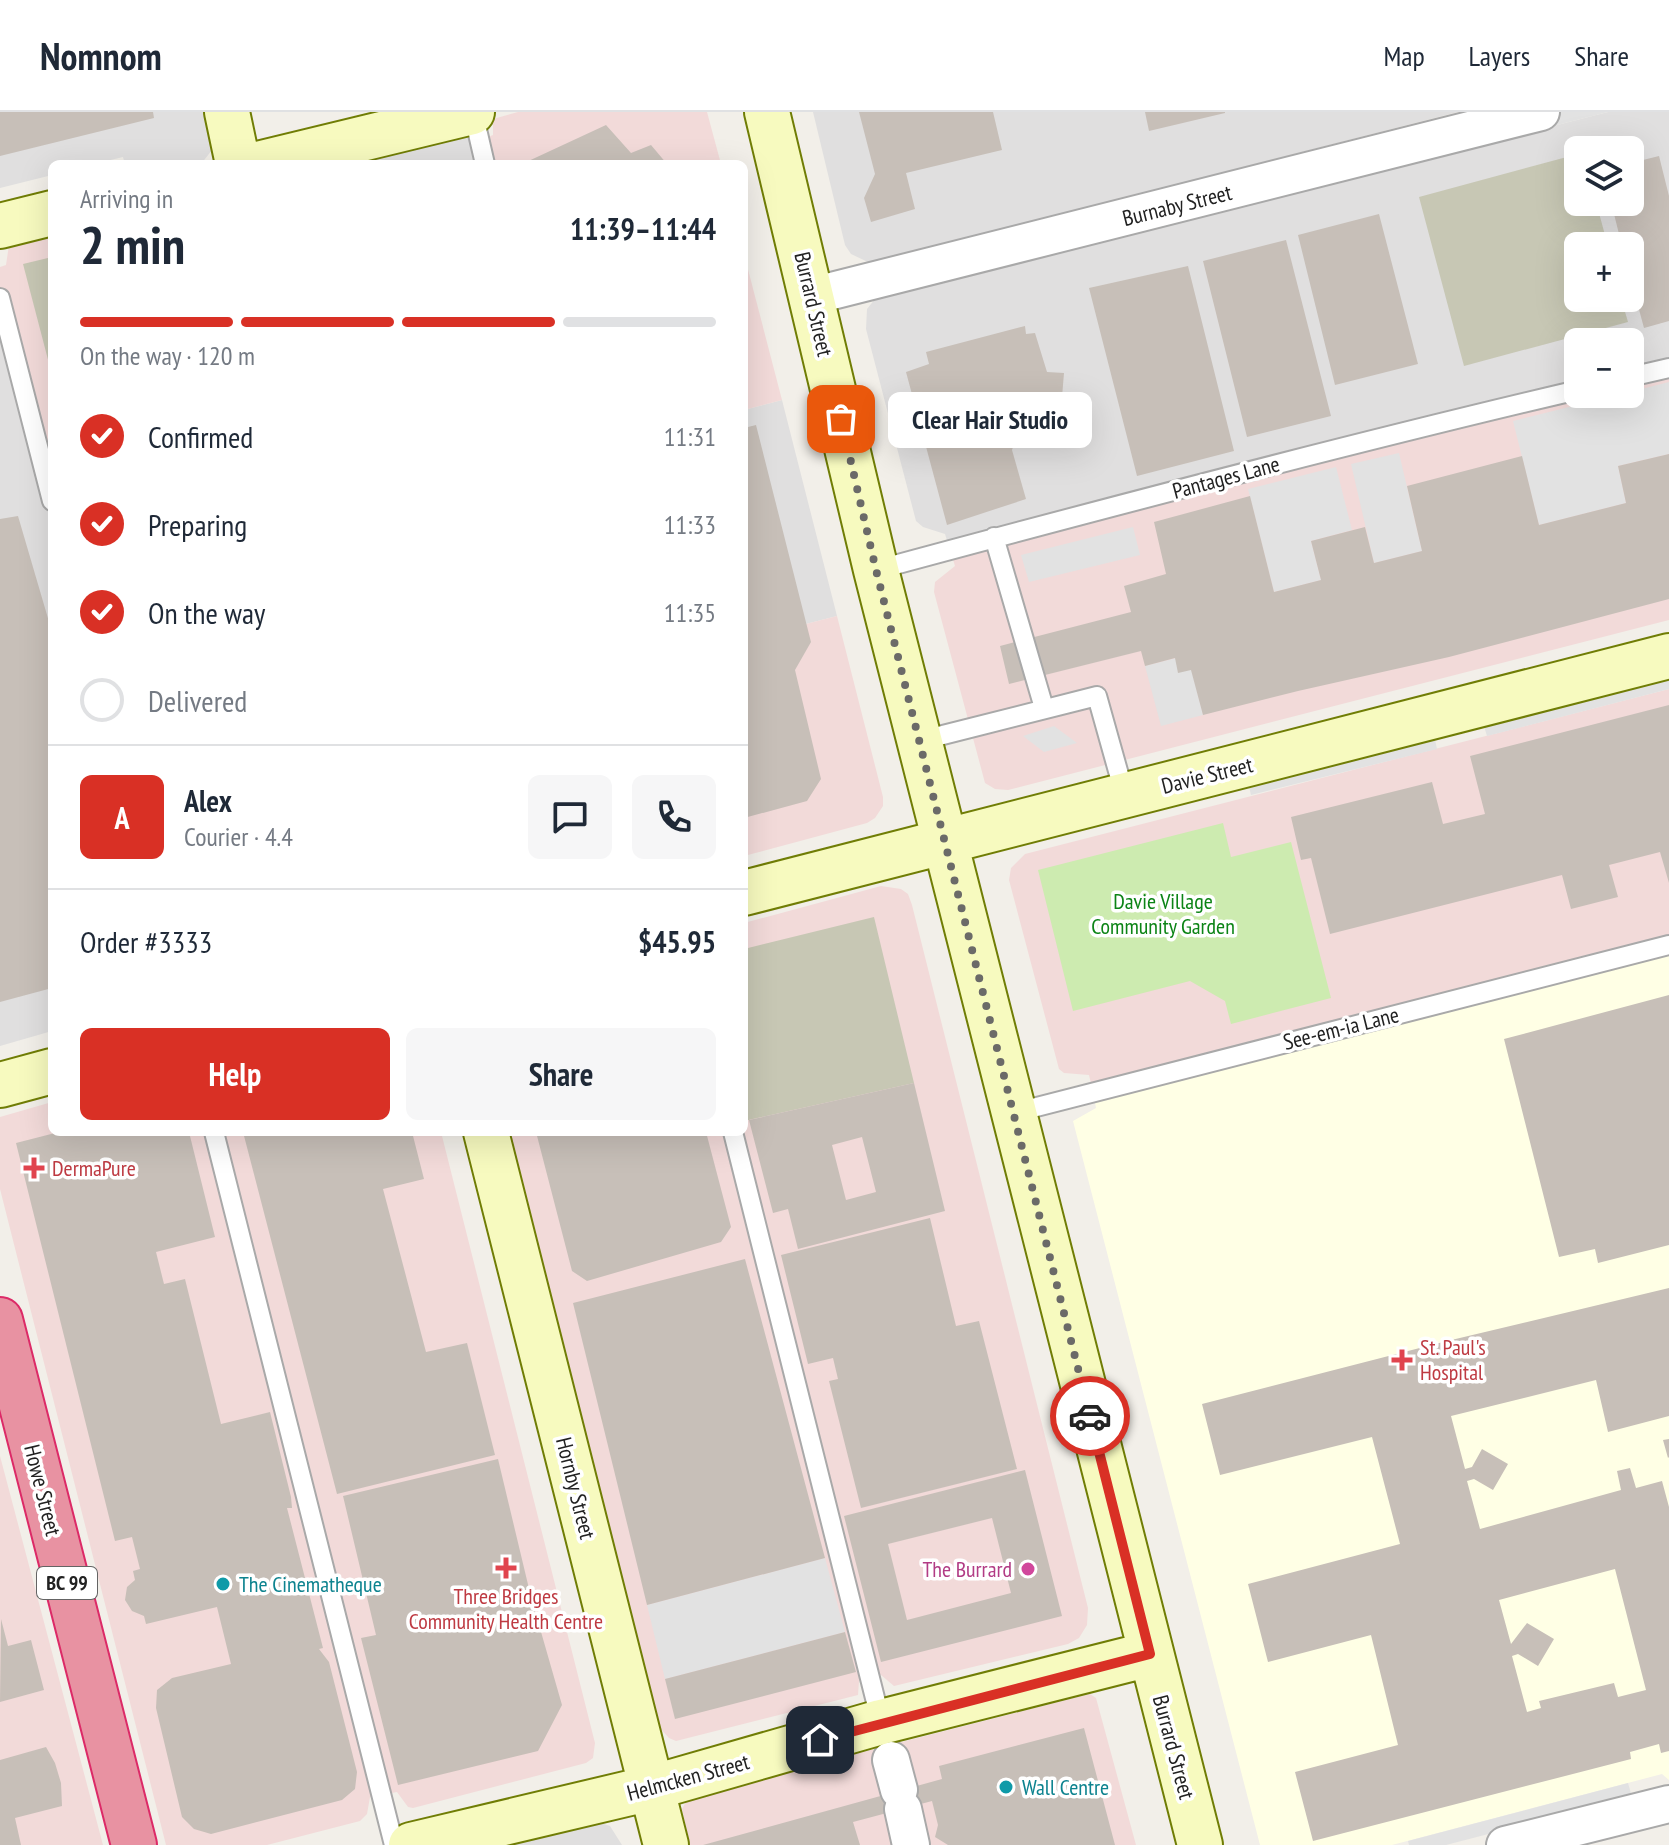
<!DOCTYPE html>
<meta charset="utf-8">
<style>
body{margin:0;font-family:"PT Sans Narrow",sans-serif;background:#f6f6f7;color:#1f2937;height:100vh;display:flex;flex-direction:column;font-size:30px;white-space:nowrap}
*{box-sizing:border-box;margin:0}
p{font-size:26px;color:#747a83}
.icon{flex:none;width:44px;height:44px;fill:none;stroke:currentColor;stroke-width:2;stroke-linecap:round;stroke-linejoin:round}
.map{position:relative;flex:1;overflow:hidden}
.panel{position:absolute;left:48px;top:48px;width:700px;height:976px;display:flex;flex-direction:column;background:#fff;border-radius:12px;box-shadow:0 8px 32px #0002}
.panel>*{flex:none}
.buttons{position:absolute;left:1564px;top:24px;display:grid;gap:16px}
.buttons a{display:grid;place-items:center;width:80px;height:80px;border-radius:12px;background:#fff;box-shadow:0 8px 32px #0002;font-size:40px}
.pin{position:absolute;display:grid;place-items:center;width:68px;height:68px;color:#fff;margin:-34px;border-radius:16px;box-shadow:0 4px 12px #0006}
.courier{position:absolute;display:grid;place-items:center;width:80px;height:80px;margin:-40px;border:6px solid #d93025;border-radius:50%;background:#fff;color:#222;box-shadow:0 2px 10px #0007}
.bubble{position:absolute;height:56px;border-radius:12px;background:#fff;box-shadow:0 8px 32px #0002;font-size:26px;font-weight:800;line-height:56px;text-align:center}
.head em{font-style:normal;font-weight:800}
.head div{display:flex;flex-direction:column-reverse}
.head{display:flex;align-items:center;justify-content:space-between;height:136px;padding:0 32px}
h1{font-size:52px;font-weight:800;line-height:60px}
.bar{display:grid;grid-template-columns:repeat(4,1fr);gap:12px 8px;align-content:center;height:96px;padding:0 32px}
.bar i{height:10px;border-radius:6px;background:#e0e1e3}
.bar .active{background:#d93025}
.bar p{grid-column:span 4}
.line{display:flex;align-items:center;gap:20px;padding:0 32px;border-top:2px solid #e0e1e3}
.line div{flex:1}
.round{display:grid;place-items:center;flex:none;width:84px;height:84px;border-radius:12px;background:#f6f6f7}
ol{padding:0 32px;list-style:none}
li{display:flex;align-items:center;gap:24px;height:88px}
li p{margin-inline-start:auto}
li .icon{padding:8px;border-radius:50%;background:#d93025;color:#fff;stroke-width:4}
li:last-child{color:#747a83}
li i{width:44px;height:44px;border:4px solid #e0e1e3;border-radius:50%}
.primary-button{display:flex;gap:16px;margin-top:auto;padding:16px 32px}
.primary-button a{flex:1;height:92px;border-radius:12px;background:#d93025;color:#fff;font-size:32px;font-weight:800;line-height:92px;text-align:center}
.primary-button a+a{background:#f6f6f7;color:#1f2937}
header{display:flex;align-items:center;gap:48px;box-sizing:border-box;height:112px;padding:0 40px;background:#fff;border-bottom:2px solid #e0e1e3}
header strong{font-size:38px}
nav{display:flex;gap:44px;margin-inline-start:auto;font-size:28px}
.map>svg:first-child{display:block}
.residential{fill:#e0dfdf;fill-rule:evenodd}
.commercial{fill:#f2dad9}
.education{fill:#ffffe5}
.construction{fill:#c7c7b4}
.grass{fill:#cdebb0}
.parking{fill:#e2e2e2}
.building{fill:#c7bfb8;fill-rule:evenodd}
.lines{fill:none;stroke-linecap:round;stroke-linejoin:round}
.lane-casing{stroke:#a9a9a9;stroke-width:22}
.street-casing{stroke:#a9a9a9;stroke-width:40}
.secondary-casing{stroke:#707d05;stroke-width:48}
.highway-casing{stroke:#dc2a67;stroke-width:48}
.lane{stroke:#fff;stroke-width:18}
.street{stroke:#fff;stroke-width:36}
.secondary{stroke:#f7fabf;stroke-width:44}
.highway{stroke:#e892a2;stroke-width:44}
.done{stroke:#6b6a68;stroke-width:8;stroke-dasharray:0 14.4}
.route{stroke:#d93025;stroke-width:10}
.health-dot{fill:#e0444e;stroke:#fff;stroke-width:3}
.hotel-dot{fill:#d1479c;stroke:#fff;stroke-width:3}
.culture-dot{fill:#0f9aa8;stroke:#fff;stroke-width:3}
.labels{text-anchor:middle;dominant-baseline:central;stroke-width:7;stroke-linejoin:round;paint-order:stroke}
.shield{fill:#fff;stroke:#646464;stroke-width:2}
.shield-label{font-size:20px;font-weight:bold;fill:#222}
.street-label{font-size:22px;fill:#222;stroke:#fff}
.park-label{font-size:22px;fill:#0c8416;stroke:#fff}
.health-label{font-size:22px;fill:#be3a42;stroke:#fff;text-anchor:start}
.hotel-label{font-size:22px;fill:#b23c85;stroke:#fff;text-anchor:end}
.culture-label{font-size:22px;fill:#0d838f;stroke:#fff;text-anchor:start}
</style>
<header>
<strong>Nomnom</strong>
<nav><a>Map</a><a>Layers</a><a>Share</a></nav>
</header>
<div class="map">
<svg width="1669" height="1733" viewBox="0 0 1669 1733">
<rect width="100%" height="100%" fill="#f2efe9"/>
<path class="residential" d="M0,0H216V27L212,38L201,52H125L123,45L94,52H52V63L0,76Z
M813,0H1458L870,151L851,142L845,133Z
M1608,0H1669V256L1630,265V230H1578V278L950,438L945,422L923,415L916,409L866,217L867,197L875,187ZM1578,38H1630V90H1578ZM1578,134H1630V186H1578Z
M467,22L470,30L480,28L485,52H312Z
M0,186L52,389V919L0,934Z
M782,288L837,504L744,528V298Z
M595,1709L610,1714L622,1733H502Z"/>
<path class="commercial" d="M518,0H707L721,52H485L480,28L493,23V7Z
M52,119V389L0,186V155L6,153L9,133Z
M744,142L782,288L744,298Z
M1669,256V508L1008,678L995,677L985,671L934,480L935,470L955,454L950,438L1578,282H1630V265Z
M837,504L883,685V694L875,706L867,711L744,744V528Z
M1669,577V833L1093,980L1089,963L1064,961L1059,957L1009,768L1011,756L1025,742Z
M881,774L901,777L908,782L912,793L1088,1496L1087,1513L1079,1526L1068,1532L894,1574L881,1563L859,1569L858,1583L676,1629L669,1626L659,1615L508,1020H744V811Z
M52,990V1020H441L595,1631L593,1646L586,1651L413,1696L408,1695L397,1680L370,1685L367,1702L360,1709L267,1733H166L0,1077V1005Z
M0,1344L103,1733H0Z
M1090,1582L1096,1586L1136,1733H690L682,1697L687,1688L694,1683Z"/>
<path class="education" d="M1669,833V1668L1662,1662L1392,1733H1260L1073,1009L1096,996L1093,980Z"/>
<path class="construction" d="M1578,42V90H1596L1608,134H1578V186H1621L1628,210L1464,254L1419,85Z
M52,145V263L23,152Z
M874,805L914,971L744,1009V837Z"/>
<path class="grass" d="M1223,711L1231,745L1291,730L1331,886L1231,912L1225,889L1190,869L1073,899L1038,758Z"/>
<path class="parking" d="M1561,0H1608L1429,46L1426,34Z
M1669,270V342L1618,354L1626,391L1539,413L1513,309L1621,282H1630V280Z
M1399,341L1422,439L1374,451L1351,352Z
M1336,355L1352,418L1311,429L1321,468L1274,480L1248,377Z
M1133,415L1140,443L1029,470L1021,443Z
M1188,543L1203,603L1161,614L1145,554Z
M1669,563V577L1487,624L1483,611Z
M1054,614L1077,631L1044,640L1023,624Z
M1434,623L1437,637L1251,683L1248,670Z
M825,1446L845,1520L665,1567L647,1493Z
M1628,1671L1632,1685L1446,1733H1409L1408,1729Z"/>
<path class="building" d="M0,0H153L154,6L0,44Z
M859,0H993L1002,38L906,61L915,97L871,110L864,86L875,62Z
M1145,0H1225V1L1149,19Z
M606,13L631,41L651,33L667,52H522Z
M1659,44L1669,84V209L1644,216L1630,164V134H1622L1611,90H1630L1631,51Z
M1379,102L1418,252L1335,273L1298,123Z
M1286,128L1331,304L1247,325L1203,149Z
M1188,154L1234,339L1137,364L1089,176Z
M1025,214L1026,222L1035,221L1047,260L1064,261L1062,285L1037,295L1020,316L1012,338L1026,387L947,413L906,260L929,252L926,240Z
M756,313L811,530L795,558L821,667L807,689L744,706V316Z
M1669,342V487L1449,545L1298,579L1203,603L1191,558L1178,561L1175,546L1145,554L1141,539L1009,572L1000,534L1131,500L1124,474L1166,462L1154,410L1250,384L1274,480L1321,468L1311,429L1365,415L1374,451L1422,439L1407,374L1522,344L1539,413L1626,391L1618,354Z
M18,404L52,520V876L0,890V407Z
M1669,593V771L1660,740L1609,753L1618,785L1571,797L1562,763L1330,822L1311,746L1301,748L1291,705L1432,670L1443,712L1485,702L1470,644Z
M1669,883V1133L1598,1151L1595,1137L1559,1145L1504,927Z
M914,971L945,1099L798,1137L788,1097L773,1101L749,1008ZM862,1025L876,1080L846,1088L832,1033Z
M59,1020H189L215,1125L156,1140L164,1172L185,1167L221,1312L270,1300L291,1385L292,1396H287L323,1536L319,1537L329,1550L357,1660L355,1677L342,1688L211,1722L194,1717L182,1705L156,1596L157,1578L172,1566L231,1552L217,1495L146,1512L144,1504L132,1499L125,1488L127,1475L135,1468L133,1459L140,1457L132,1425L115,1429L16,1031Z
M243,1020H412L424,1067L383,1077L426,1240L467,1231L495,1343L337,1382Z
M536,1020H706L731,1115L721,1130L587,1169L572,1159Z
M930,1106L956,1214L979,1209L1017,1357L861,1396L829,1269L838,1267L833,1246L808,1252L781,1143Z
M745,1147L825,1446L647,1493L573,1191Z
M1669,1176V1304L1608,1320L1596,1268L1451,1304L1465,1357L1472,1355L1482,1337L1508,1352L1493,1378L1474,1367L1467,1369L1480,1417L1621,1378L1617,1359L1630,1356L1636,1376L1662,1369L1669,1395V1639L1661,1641L1659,1632L1630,1640L1631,1647L1313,1729L1295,1660L1398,1633L1371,1523L1268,1550L1248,1472L1400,1432L1372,1325L1220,1363L1202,1292L1443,1230ZM1615,1457L1646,1578L1618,1585L1614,1571L1539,1589L1541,1596L1527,1600L1512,1544L1518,1542L1538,1554L1554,1527L1527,1511L1511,1532L1499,1488Z
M1669,1327V1345L1668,1346L1663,1328Z
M498,1347L531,1485L562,1593L538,1639L398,1673L361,1526L376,1523L343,1384Z
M1025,1358L1062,1504L881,1550L844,1404ZM992,1406L1011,1481L907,1508L888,1432Z
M1,1507L8,1534L31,1528L44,1578L0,1590Z
M845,1520L856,1560L675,1607L665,1567Z
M1084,1616L1115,1733H948L935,1725L938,1713L932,1689L853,1710L860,1733H703L942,1667L939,1654Z
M46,1635L55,1651L61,1671L62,1694L15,1706L21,1733H0V1648Z"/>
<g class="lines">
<defs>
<path id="lane" d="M473,0L485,52
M0,186L52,389
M1630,265L1669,256
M994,425L1044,596
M876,458C1109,395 1343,333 1578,278
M919,629L1097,584L1125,684
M1013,1001L1669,833
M214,1020L394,1733
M733,1020L881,1610"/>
<path id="street" d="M812,184L1541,0
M891,1648L899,1678
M903,1697L911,1733
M1505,1733L1669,1692"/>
<path id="secondary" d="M227,0L238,52
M767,0L876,458L1200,1733
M258,52L472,0
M0,114L52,101
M744,781L1669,544
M0,973L52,959
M486,1020L666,1733
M411,1733L651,1676L881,1610L1150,1542"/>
<path id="highway" d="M0,1208L134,1733"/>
</defs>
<use href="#lane" class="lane-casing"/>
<use href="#street" class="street-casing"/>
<use href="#secondary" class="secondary-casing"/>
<use href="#highway" class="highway-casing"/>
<use href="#lane" class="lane"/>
<use href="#street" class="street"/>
<use href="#secondary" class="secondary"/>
<use href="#highway" class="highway"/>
</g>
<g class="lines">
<path class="done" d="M841,307L876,458L1090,1304"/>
<path class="route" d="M820,1628L1150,1542L1090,1304"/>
</g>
<g class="health-dot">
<path d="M30 1044h8v8h8v8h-8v8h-8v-8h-8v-8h8z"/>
<path d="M1398 1236h8v8h8v8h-8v8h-8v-8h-8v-8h8z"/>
<path d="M502 1444h8v8h8v8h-8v8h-8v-8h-8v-8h8z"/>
</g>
<circle class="hotel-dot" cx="1028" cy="1457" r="8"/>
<g class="culture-dot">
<circle cx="223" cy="1472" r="8"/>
<circle cx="1006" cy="1675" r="8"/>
</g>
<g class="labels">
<rect class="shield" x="37" y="1455" width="60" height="32" rx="6"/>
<g class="shield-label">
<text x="67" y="1471">BC 99</text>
</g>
<g class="street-label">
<text transform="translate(1177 93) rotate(-14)">Burnaby Street</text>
<text transform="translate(814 192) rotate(77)">Burrard Street</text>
<text transform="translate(1226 365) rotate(-15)">Pantages Lane</text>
<text transform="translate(1207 663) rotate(-14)">Davie Street</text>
<text transform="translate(1341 916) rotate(-14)">See-em-ia Lane</text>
<text transform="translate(576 1376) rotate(76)">Hornby Street</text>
<text transform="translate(43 1378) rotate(76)">Howe Street</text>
<text transform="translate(1174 1635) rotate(75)">Burrard Street</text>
<text transform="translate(688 1665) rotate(-15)">Helmcken Street</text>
</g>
<g class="park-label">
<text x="1163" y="789">Davie Village<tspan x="1163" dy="25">Community Garden</tspan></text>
</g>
<g class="health-label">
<text x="52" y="1056">DermaPure</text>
<text x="1420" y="1235">St. Paul's<tspan x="1420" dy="25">Hospital</tspan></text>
<text x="506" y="1484" text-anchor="middle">Three Bridges<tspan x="506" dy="25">Community Health Centre</tspan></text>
</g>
<g class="hotel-label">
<text x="1012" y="1457">The Burrard</text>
</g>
<g class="culture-label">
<text x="239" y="1472">The Cinematheque</text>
<text x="1022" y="1675">Wall Centre</text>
</g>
</g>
</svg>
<div class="buttons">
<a><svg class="icon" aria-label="layers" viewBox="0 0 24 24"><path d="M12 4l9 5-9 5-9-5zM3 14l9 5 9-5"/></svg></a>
<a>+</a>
<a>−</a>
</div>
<div class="pin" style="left:841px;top:307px;background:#ea580c"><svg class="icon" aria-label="bag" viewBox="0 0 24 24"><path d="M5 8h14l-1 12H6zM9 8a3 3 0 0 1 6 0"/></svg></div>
<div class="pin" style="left:820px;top:1628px;background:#1f2937"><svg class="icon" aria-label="home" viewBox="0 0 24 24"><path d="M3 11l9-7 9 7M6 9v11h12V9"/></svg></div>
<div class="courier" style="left:1090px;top:1304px"><svg class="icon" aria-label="car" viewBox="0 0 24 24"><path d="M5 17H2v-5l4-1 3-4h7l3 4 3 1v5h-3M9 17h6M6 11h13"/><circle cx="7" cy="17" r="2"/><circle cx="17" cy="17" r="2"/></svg></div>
<div class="bubble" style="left:888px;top:280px;width:204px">Clear Hair Studio</div>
<section class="panel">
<div class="head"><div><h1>2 min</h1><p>Arriving in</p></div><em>11:39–11:44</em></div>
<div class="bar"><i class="active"></i><i class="active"></i><i class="active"></i><i></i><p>On the way · 120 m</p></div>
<ol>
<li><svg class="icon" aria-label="check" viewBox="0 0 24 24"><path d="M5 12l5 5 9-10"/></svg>Confirmed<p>11:31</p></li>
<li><svg class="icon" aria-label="check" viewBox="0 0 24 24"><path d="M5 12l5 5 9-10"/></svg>Preparing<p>11:33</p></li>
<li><svg class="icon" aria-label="check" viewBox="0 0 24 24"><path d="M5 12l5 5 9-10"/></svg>On the way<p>11:35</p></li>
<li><i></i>Delivered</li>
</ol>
<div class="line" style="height:144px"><b class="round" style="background:#d93025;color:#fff">A</b><div><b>Alex</b><p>Courier · 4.4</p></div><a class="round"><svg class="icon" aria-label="chat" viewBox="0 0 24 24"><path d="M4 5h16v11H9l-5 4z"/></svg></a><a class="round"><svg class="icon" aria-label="phone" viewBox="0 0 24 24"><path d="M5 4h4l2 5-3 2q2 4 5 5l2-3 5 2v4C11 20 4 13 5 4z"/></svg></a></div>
<div class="line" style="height:104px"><div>Order #3333</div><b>$45.95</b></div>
<div class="primary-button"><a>Help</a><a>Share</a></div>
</section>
</div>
